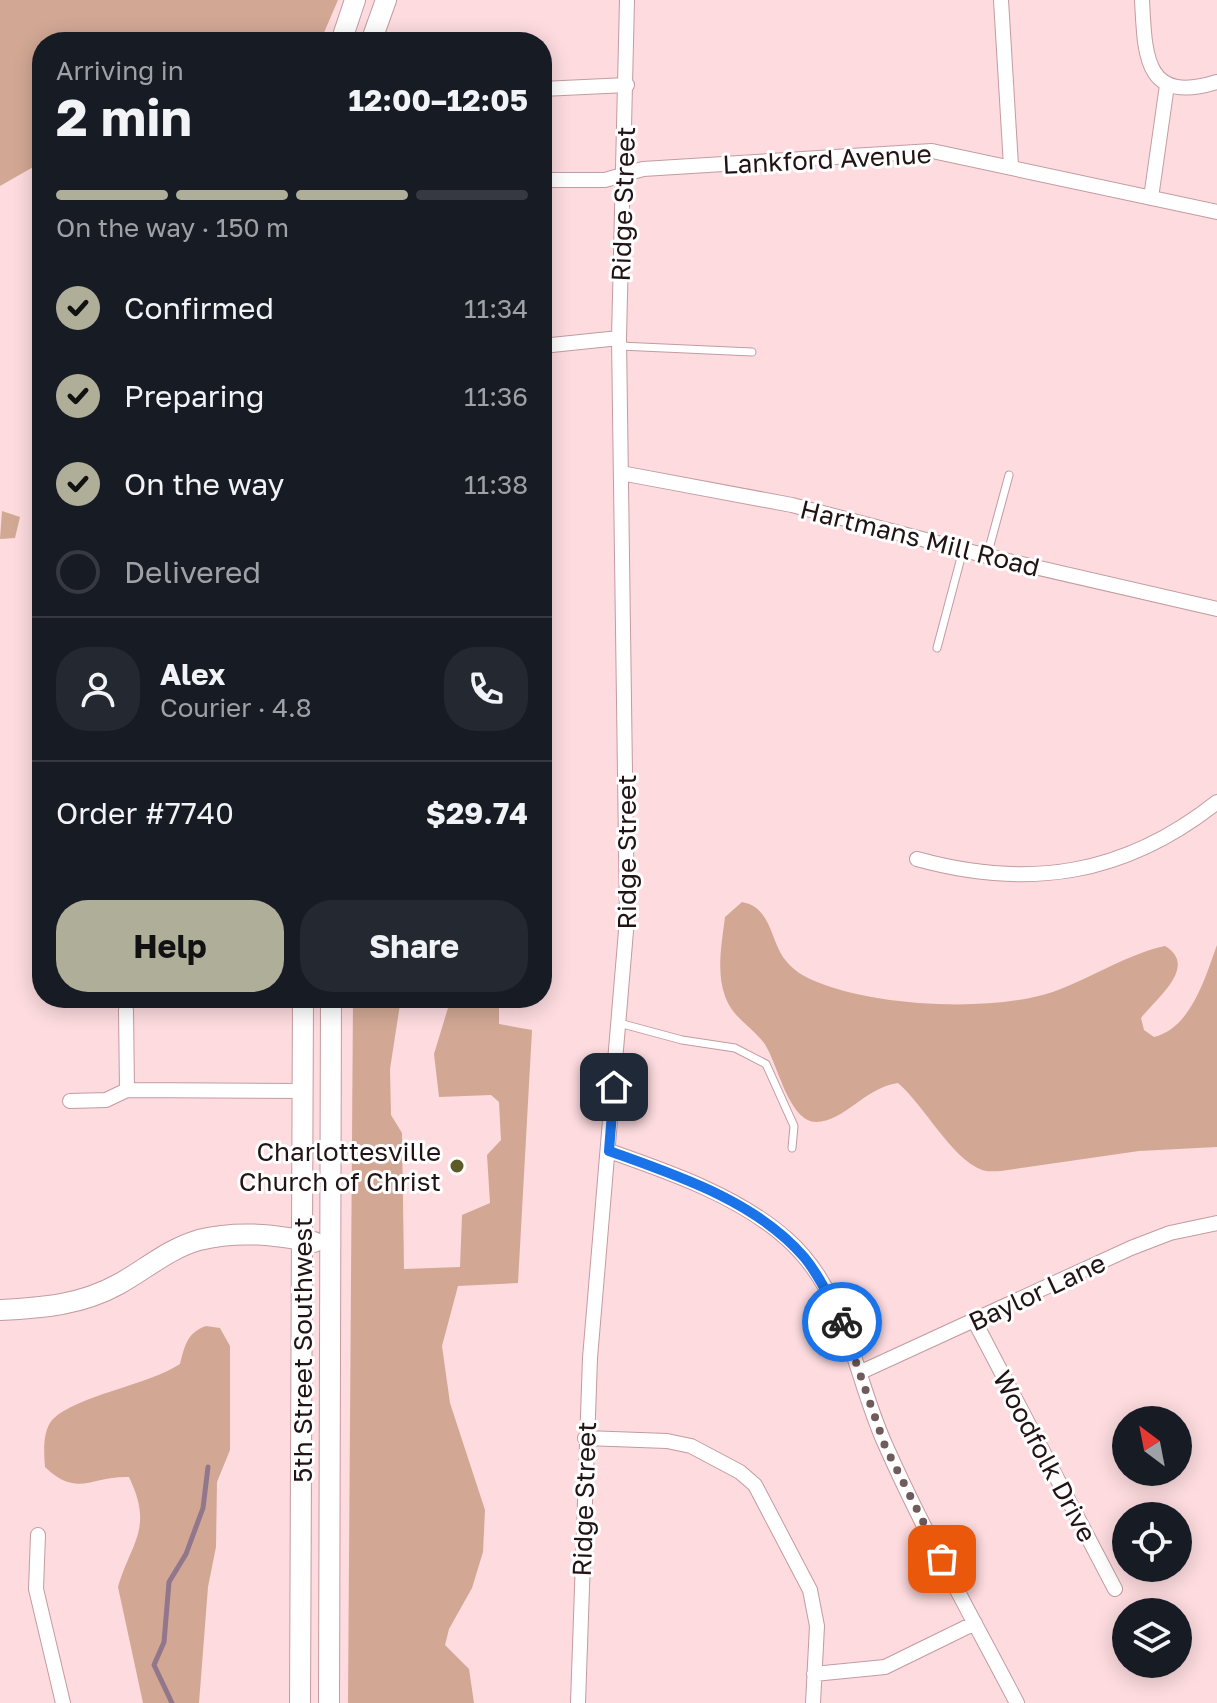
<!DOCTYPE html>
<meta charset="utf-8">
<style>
body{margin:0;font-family:"Golos Text",sans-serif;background:#242831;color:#f1f3f6;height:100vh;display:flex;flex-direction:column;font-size:30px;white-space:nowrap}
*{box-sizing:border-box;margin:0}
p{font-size:26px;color:#9ea1a6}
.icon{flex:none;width:44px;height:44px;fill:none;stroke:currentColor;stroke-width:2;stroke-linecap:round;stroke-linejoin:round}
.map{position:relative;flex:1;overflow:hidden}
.sheet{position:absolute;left:32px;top:32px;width:520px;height:976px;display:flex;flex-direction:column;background:#171b24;border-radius:32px;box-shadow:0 4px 20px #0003}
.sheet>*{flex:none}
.needle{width:52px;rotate:328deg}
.tools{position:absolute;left:1112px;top:1406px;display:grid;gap:16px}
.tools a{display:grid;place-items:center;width:80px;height:80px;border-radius:50%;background:#171b24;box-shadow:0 4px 20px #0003;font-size:40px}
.pin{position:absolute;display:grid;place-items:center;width:68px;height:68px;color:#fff;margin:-34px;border-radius:16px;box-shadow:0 4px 12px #0006}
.courier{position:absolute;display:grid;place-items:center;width:80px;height:80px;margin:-40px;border:6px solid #1a73e8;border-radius:50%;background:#fff;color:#222;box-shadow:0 2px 10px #0007}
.head em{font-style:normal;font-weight:700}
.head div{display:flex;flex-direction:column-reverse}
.head{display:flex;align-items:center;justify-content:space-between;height:136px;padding:0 24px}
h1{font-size:52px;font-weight:700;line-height:60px}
.bar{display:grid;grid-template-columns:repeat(4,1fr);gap:12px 8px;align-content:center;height:96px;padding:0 24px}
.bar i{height:10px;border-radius:6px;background:#363941}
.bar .on{background:#aeae99}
.bar p{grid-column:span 4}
.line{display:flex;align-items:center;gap:20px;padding:0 24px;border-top:2px solid #363941}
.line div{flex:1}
.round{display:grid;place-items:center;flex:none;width:84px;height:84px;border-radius:32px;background:#242831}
ol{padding:0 24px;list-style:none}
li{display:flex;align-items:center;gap:24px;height:88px}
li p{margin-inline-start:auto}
li .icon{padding:8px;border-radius:50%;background:#aeae99;color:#111;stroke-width:4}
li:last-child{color:#9ea1a6}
li i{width:44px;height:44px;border:4px solid #363941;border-radius:50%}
.button{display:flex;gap:16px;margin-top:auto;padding:16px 24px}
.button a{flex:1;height:92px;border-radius:32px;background:#aeae99;color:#111;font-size:32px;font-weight:700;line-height:92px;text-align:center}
.button a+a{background:#242831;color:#f1f3f6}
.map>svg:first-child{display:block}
.green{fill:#d1a894}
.forest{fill:#d2a894}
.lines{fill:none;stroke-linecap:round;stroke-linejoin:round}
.stream{stroke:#92778c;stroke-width:5}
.lane-casing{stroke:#c39ba1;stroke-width:9}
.street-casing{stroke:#c39ba1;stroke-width:16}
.secondary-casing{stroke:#c39ba1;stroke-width:22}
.lane{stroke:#fff;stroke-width:7}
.street{stroke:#fff;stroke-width:14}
.secondary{stroke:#fff;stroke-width:20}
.done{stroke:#6f5a5c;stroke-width:8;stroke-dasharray:0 14.4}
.route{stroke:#1a73e8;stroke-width:10}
.poi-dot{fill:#5d5a27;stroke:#fff;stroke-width:3}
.labels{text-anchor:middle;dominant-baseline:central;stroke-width:6;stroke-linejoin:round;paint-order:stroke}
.street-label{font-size:26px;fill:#221416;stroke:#fff}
.poi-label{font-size:26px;fill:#221416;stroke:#fff;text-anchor:end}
</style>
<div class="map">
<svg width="1217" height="1703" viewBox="0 0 1217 1703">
<rect width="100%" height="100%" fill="#fddbdf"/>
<path class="green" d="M2,511L20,517L15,538L0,539Z"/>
<path class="forest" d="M0,0H338L320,42H42V162L0,186Z
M742,902C770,907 770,937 783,957C792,970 803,976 817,982C877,1007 998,1013 1058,990C1092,977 1131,953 1165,946C1199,966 1156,999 1141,1018L1144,1030L1154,1037C1191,1028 1205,978 1217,945V1147L1139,1151L1001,1171C995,1171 987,1172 982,1170C951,1158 924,1105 898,1083C864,1088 844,1122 816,1122C788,1121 778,1063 764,1043C752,1027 732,1017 725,996C716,971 722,942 725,917Z
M401,998L390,1069L391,1115L402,1133L404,1269L460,1267L462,1215L490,1203L487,1155L501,1140L499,1102L491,1095L439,1097L434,1054L451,998H499V1024L532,1030L518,1283L458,1286L442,1346L450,1403L485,1510L483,1552L472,1588L449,1629L445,1645L469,1669L474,1703H348L353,999Z
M206,1326L220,1328L230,1346V1450L217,1482L216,1547L208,1587L199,1703H143L118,1587C131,1542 154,1529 129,1477C91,1476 77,1498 45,1467C44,1453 42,1431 53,1419C76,1396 148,1385 180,1364C185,1345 187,1333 206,1326Z"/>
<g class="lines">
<path class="stream" d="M172,1703L154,1665L164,1642L169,1582L186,1554L203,1508L208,1467"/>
<defs>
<path id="lane" d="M620,346L752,352
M987,556L1009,475
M937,648L963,550
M619,1023L682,1040L735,1048L766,1064L794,1126L792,1148"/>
<path id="street" d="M1001,0L1011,166
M1142,0C1145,55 1144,105 1217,82
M542,89L627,85
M542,180H605L643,169L932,151L1217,212
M1151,198L1167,85
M542,346L619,338
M621,473L792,505L987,556L1217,609
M917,859C1029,890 1125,875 1217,802
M126,1010L127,1090
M70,1101L106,1100L127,1090L305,1091
M609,1151C669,1172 739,1196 787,1239C847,1292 854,1375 885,1444C924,1532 972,1617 1017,1703
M975,1322L1115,1589
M861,1372L1131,1248L1170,1233L1217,1223
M585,1438L667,1441L691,1446L740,1472L755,1485L810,1590L817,1626L813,1703
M38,1535L36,1589L63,1703
M814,1674L885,1667L975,1623
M578,1703L590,1358L627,919L619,338L627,0"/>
<path id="secondary" d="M341,42L355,0
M371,42L386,0
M0,1310C42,1308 81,1305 119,1284C146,1269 168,1249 199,1240C239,1230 275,1235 314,1242
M300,1703L303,998
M329,1703L331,998"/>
</defs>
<use href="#lane" class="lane-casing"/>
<use href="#street" class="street-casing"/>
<use href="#secondary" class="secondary-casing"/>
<use href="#lane" class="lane"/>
<use href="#street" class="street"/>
<use href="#secondary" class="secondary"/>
</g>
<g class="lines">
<path class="done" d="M842,1322L885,1446L942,1559"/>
<path class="route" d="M614,1087L609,1151C676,1175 756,1201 804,1257C820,1276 830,1300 842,1322"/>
</g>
<circle class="poi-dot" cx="457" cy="1166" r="8"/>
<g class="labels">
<g class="street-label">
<text transform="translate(827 159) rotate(-3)">Lankford Avenue</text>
<text transform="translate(623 204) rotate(-88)">Ridge Street</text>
<text transform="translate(920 538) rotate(14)">Hartmans Mill Road</text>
<text transform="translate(626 852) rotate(-90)">Ridge Street</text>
<text transform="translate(1037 1292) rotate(-25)">Baylor Lane</text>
<text transform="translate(302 1350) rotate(-90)">5th Street Southwest</text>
<text transform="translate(1045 1456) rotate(62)">Woodfolk Drive</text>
<text transform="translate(584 1499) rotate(-88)">Ridge Street</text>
</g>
<g class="poi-label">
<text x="441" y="1151">Charlottesville<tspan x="441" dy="30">Church of Christ</tspan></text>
</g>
</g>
</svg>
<div class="tools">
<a><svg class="needle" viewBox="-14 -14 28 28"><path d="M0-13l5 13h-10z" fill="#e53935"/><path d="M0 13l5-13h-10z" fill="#9ea1a6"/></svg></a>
<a><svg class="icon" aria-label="locate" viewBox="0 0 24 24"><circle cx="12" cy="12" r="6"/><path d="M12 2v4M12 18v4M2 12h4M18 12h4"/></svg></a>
<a><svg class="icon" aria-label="layers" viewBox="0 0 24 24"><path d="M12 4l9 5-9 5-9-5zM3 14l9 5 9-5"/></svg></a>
</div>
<div class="pin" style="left:942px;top:1559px;background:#ea580c"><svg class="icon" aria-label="bag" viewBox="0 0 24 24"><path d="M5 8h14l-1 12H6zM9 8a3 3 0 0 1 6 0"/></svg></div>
<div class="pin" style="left:614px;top:1087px;background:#1f2937"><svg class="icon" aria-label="home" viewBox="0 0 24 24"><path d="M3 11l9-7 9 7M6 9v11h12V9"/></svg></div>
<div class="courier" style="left:842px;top:1322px"><svg class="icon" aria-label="bike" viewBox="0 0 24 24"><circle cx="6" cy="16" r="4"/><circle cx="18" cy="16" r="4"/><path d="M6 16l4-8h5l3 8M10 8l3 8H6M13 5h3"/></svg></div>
<section class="sheet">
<div class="head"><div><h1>2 min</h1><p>Arriving in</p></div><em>12:00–12:05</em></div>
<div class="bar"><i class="on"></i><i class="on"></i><i class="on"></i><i></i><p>On the way · 150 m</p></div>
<ol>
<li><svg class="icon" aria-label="check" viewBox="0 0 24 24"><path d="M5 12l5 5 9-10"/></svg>Confirmed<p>11:34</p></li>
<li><svg class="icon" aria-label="check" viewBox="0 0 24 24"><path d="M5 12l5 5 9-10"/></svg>Preparing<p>11:36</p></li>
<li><svg class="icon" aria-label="check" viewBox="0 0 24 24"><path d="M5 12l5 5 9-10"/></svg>On the way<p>11:38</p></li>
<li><i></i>Delivered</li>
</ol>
<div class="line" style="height:144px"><a class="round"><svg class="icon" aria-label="person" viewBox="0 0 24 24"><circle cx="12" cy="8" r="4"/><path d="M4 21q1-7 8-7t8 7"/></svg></a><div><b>Alex</b><p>Courier · 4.8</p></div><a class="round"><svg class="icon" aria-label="phone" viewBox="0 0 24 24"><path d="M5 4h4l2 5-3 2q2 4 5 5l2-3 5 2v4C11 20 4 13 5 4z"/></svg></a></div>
<div class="line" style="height:104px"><div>Order #7740</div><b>$29.74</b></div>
<div class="button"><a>Help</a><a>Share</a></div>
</section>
</div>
